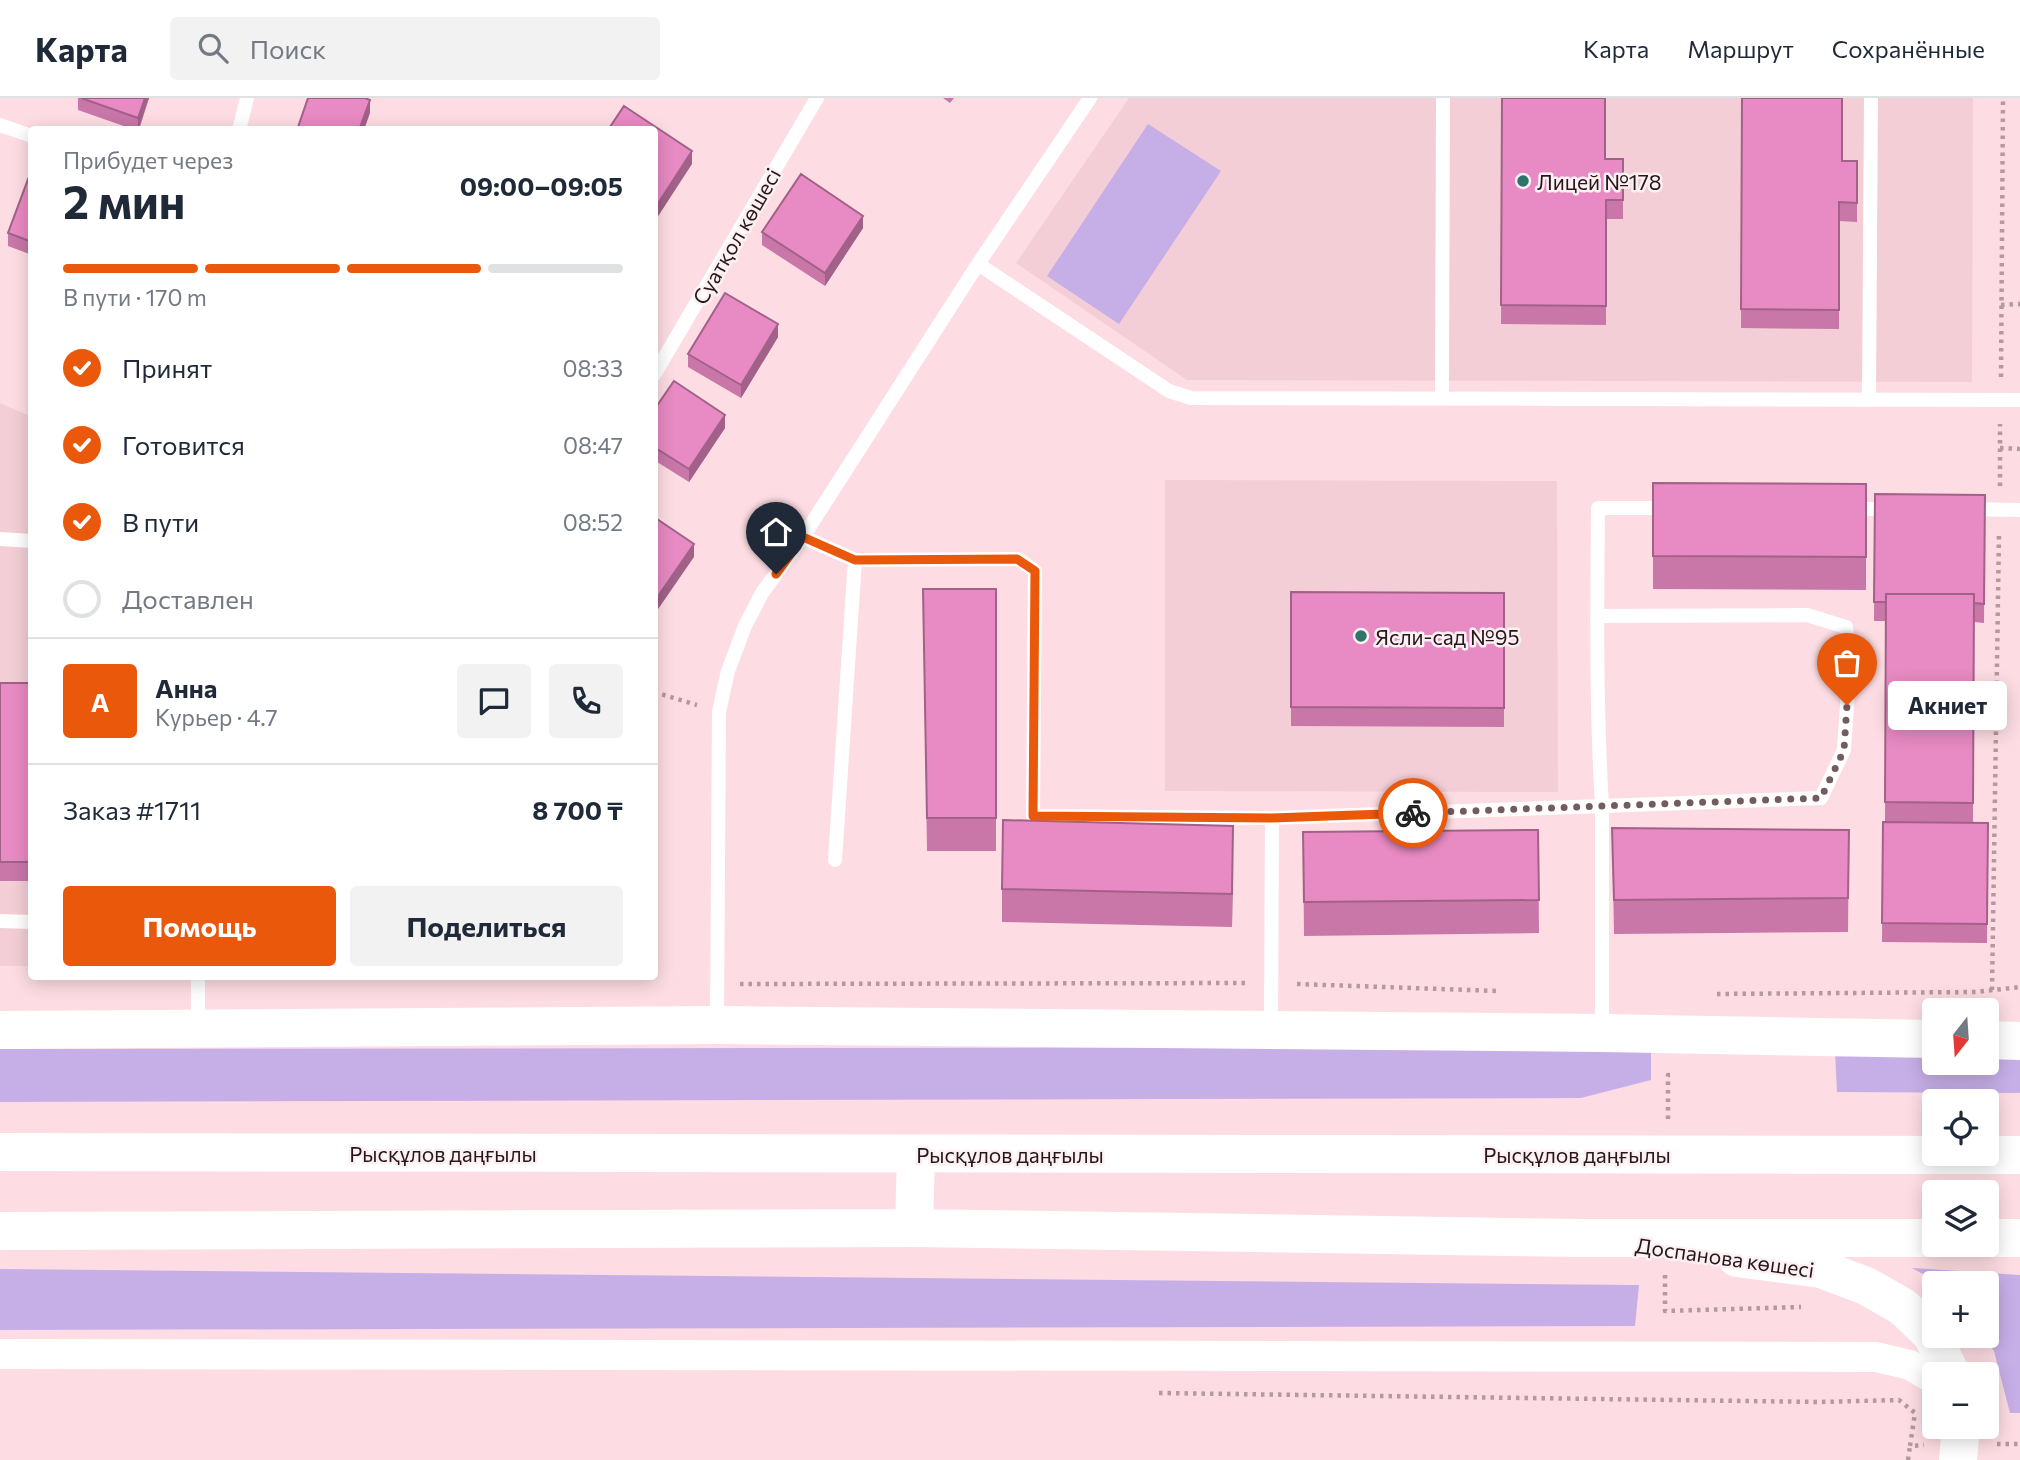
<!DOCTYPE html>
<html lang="ru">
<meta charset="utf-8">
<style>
body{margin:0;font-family:Commissioner,sans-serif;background:#f2f2f3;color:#1f2937;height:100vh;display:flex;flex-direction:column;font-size:26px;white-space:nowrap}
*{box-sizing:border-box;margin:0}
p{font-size:23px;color:#747a83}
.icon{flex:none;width:38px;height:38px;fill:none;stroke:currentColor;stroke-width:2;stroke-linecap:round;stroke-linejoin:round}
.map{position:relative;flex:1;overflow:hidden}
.drawer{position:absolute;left:28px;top:28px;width:630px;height:854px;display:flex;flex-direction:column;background:#fff;border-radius:7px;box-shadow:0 4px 18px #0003}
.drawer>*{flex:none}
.needle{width:46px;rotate:197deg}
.tools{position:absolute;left:1922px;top:900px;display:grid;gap:14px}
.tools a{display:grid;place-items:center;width:77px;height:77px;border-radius:7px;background:#fff;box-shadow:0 4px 18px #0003;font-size:35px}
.pin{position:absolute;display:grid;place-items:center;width:60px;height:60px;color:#fff;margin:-72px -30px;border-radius:50% 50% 50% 0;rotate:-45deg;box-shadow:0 0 7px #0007}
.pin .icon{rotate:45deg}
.courier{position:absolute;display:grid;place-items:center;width:70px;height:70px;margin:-35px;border:5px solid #ea580c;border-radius:50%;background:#fff;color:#222;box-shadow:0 2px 9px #0007}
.bubble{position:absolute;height:49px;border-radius:7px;background:#fff;box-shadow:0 4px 18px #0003;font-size:23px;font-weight:700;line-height:49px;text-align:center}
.head em{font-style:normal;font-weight:700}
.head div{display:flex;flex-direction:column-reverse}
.head{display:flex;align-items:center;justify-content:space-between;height:119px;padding:0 35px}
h1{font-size:46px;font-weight:700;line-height:52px}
.bar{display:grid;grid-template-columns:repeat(4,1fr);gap:10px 7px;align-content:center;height:84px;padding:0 35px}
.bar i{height:9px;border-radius:5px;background:#e0e1e3}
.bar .current{background:#ea580c}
.bar p{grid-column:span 4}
.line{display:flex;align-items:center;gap:18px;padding:0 35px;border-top:2px solid #e0e1e3}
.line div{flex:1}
.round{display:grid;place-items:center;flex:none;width:74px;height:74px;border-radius:7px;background:#f2f2f3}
ol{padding:0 35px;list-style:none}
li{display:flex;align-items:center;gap:21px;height:77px}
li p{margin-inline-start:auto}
li .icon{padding:7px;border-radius:50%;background:#ea580c;color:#fff;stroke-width:4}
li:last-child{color:#747a83}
li i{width:38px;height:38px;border:4px solid #e0e1e3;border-radius:50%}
.cta{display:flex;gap:14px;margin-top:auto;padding:14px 35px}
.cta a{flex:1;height:80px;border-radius:7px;background:#ea580c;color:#fff;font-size:28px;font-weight:700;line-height:80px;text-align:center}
.cta a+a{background:#f2f2f3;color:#1f2937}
header{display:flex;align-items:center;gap:42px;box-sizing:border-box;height:98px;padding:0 35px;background:#fff;border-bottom:2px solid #e0e1e3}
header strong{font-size:33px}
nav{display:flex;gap:38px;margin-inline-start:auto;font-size:24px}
.search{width:490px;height:63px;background:#f2f2f3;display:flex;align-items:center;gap:18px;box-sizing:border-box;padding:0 24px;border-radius:7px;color:#747a83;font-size:26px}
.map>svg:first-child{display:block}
.built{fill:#f3ced6}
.green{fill:#c6afe7}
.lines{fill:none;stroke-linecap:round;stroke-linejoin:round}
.path{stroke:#b4999e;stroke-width:4.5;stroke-dasharray:3.5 5;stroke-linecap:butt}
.lane{stroke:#fff;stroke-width:14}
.street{stroke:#fff;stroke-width:30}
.secondary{stroke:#fff;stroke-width:38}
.wall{fill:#c877a8}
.shaded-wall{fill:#a26188}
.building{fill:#e88ac3;stroke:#a26188;stroke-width:2}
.done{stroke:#735c60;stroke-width:7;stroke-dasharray:0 12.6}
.route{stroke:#ea580c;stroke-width:9}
.poi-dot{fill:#2e746b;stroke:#fbf0f2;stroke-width:2.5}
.labels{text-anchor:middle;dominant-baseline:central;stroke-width:5;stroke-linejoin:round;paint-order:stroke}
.poi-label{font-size:21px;fill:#28161a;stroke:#fbf0f2;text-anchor:start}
.street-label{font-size:21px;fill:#28161a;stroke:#fbf0f2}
</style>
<header>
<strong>Карта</strong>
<div class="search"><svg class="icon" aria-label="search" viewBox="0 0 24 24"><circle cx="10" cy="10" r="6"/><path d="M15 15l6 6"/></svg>Поиск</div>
<nav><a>Карта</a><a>Маршрут</a><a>Сохранённые</a></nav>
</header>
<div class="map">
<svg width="2020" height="1362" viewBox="0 0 2020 1362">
<rect width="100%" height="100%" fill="#fddde3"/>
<path class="built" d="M1129,0H1973L1972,284L1187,282L1016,165Z
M0,305L32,319L31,868H0Z
M1165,382L1557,383L1558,694L1165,693Z"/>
<path class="green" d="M1148,26L1221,73L1119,226L1047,178Z
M1651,949V982L1581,1000L0,1004V951Z
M1835,954H1934V964H1986V954H2020V995L1837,994Z
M1912,1170L2020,1177V1315H2010L1994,1253L1983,1237H1986V1185H1939Z
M0,1171L1639,1187L1635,1228L0,1232Z"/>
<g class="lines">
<path class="path" d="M2001,207L2020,206
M2001,279L2003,0
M2000,350L2020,351
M2000,388V326
M654,594L697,607
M740,886L1246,885
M1297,886L1498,893
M1992,892L1999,435
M1717,896L1976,894L2020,889
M1668,1021V977H1671
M1665,1177V1213L1801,1209
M1159,1295L1820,1304L1899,1302L1915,1315L1910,1348L1924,1347
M1997,1346H2020
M1908,1362L1910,1348"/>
<path class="lane" d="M0,27L32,38
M239,32L247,0
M978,166L1169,293L1191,300L2020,302
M654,277L817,0
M1442,300L1443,0
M1869,301L1871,0
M1846,411H1893
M1965,411L2020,412
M803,439L855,462L1018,461L1035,473L1033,718L1272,720
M0,441L32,443
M1597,518L1807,517L1846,529L1850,561L1844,652L1821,700L1602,708C1596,609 1597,509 1598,410H1672
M835,762L855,462
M0,823L32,824
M198,878V930
M717,924L719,614L728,573L745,528L762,495L803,439L978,166L1090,0
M1271,931L1272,720L1602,708V934"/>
<path class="street" d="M0,1256L1876,1259L1910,1267L1934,1281"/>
<path class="secondary" d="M0,932L717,927L1602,935L1934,941
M1986,942L2020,943
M0,1054L2020,1057
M914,1130L916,1056
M0,1133L914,1130L1582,1140H1934
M1986,1140H2020
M1737,1160L1821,1171L1866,1188L1903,1209L1932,1237L1951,1276
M1958,1362L1961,1328"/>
</g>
<path class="wall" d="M78,0H149L139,32H135L78,12Z
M943,0H954L950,5Z
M1502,0L1605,61H1623V121H1606V227L1501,226Z
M1742,0L1842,63H1857V124L1839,123V231L1741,230Z
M32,77V157L8,148V135Z
M863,130L825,188L762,147V134Z
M778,239L741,300L688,269V256Z
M654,312L725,330L689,384L654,362Z
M1653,385L1866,386V492L1653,491Z
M1875,396L1985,397L1984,525L1974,524L1973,725H1988L1987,845L1882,844L1883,724H1885L1886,523H1874Z
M923,491H996V753H927Z
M1291,494L1504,495V629L1291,628Z
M0,585H32V783H0Z
M1612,730L1849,732L1848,834L1614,836Z
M1538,732L1539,835L1304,838L1303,734Z
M1233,761L1232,829L1002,824V791Z"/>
<path class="shaded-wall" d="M145,0H149L138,32V20Z
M370,2V15L364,32H359Z
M692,53V66L655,123V110Z
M863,118V130L825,188V175Z
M778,226V239L741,300V287Z
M725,317V330L689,384V371Z
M694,446V459L654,517V504Z
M1233,728V761L1232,829V796Z"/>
<path class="building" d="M81,0H145L138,20Z
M308,0H365L370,2L359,32H297Z
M1502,0H1605V61H1623V102H1606V208L1501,207Z
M1742,0H1842V63H1857V105L1839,104V212L1741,211Z
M624,8L692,53L655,110L654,32H608Z
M30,76L32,77V144L8,135Z
M801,76L863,118L825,175L762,134Z
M725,195L778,226L741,287L688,256Z
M674,283L725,317L689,371L654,349V312Z
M1653,385L1866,386V459L1653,458Z
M1875,396L1985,397L1984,506L1974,505V496H1886V504H1874Z
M654,419L694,446L654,504Z
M923,491H996V720H927Z
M1291,494L1504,495V610L1291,609Z
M1886,496H1974L1973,705L1885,704Z
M0,585H32V764H0Z
M1003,722L1233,728L1232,796L1002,791Z
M1883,724L1988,725L1987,826L1882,825Z
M1612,730L1849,732L1848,800L1614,802Z
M1538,732L1539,802L1304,804L1303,734Z"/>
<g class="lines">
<path class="done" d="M1413,715L1821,700L1844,652L1847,607"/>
<path class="route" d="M776,476L803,439L855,462L1017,461L1035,473L1033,718L1272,720L1413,715"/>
</g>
<g class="poi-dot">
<circle cx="1523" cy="83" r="7"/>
<circle cx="1361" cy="538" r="7"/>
</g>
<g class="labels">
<g class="poi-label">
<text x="1537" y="83">Лицей №178</text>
<text x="1375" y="538">Ясли-сад №95</text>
</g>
<g class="street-label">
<text transform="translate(736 138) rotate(-60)">Суатқол көшесі</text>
<text x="443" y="1055">Рысқұлов даңғылы</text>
<text x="1010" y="1056">Рысқұлов даңғылы</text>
<text x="1577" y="1056">Рысқұлов даңғылы</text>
<text transform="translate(1725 1159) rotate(8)">Доспанова көшесі</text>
</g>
</g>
</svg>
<div class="tools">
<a><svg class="needle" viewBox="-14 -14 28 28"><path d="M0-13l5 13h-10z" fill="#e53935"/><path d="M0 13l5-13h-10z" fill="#747a83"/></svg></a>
<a><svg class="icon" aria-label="locate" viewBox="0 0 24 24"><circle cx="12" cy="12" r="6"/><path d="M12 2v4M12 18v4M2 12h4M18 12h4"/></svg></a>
<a><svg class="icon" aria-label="layers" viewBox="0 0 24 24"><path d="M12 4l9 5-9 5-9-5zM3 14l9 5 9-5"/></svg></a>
<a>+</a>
<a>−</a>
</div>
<div class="pin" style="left:1847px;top:607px;background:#ea580c"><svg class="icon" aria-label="bag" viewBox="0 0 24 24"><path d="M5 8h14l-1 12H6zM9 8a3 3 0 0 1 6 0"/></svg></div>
<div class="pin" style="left:776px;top:476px;background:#1f2937"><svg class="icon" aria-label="home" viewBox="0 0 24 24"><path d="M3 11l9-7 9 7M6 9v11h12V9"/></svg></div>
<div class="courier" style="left:1413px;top:715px"><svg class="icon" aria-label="bike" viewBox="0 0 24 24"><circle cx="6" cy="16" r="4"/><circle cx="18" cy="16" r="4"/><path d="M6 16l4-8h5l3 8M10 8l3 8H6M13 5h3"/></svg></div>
<div class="bubble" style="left:1888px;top:583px;width:119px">Акниет</div>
<section class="drawer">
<div class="head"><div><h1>2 мин</h1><p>Прибудет через</p></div><em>09:00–09:05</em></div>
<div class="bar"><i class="current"></i><i class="current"></i><i class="current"></i><i></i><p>В пути · 170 m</p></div>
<ol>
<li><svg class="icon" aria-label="check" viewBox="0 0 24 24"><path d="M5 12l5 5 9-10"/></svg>Принят<p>08:33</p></li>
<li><svg class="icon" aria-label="check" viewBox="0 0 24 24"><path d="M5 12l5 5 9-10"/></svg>Готовится<p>08:47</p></li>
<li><svg class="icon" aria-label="check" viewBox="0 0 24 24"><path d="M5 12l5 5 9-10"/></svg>В пути<p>08:52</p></li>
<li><i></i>Доставлен</li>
</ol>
<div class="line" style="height:126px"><b class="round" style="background:#ea580c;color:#fff">А</b><div><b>Анна</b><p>Курьер · 4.7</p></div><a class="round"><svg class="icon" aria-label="chat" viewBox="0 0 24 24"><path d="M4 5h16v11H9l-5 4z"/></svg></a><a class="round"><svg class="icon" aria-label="phone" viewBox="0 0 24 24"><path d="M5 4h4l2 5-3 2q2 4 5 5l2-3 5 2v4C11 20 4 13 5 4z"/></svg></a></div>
<div class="line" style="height:91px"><div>Заказ #1711</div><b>8 700 ₸</b></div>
<div class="cta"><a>Помощь</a><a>Поделиться</a></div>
</section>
</div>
